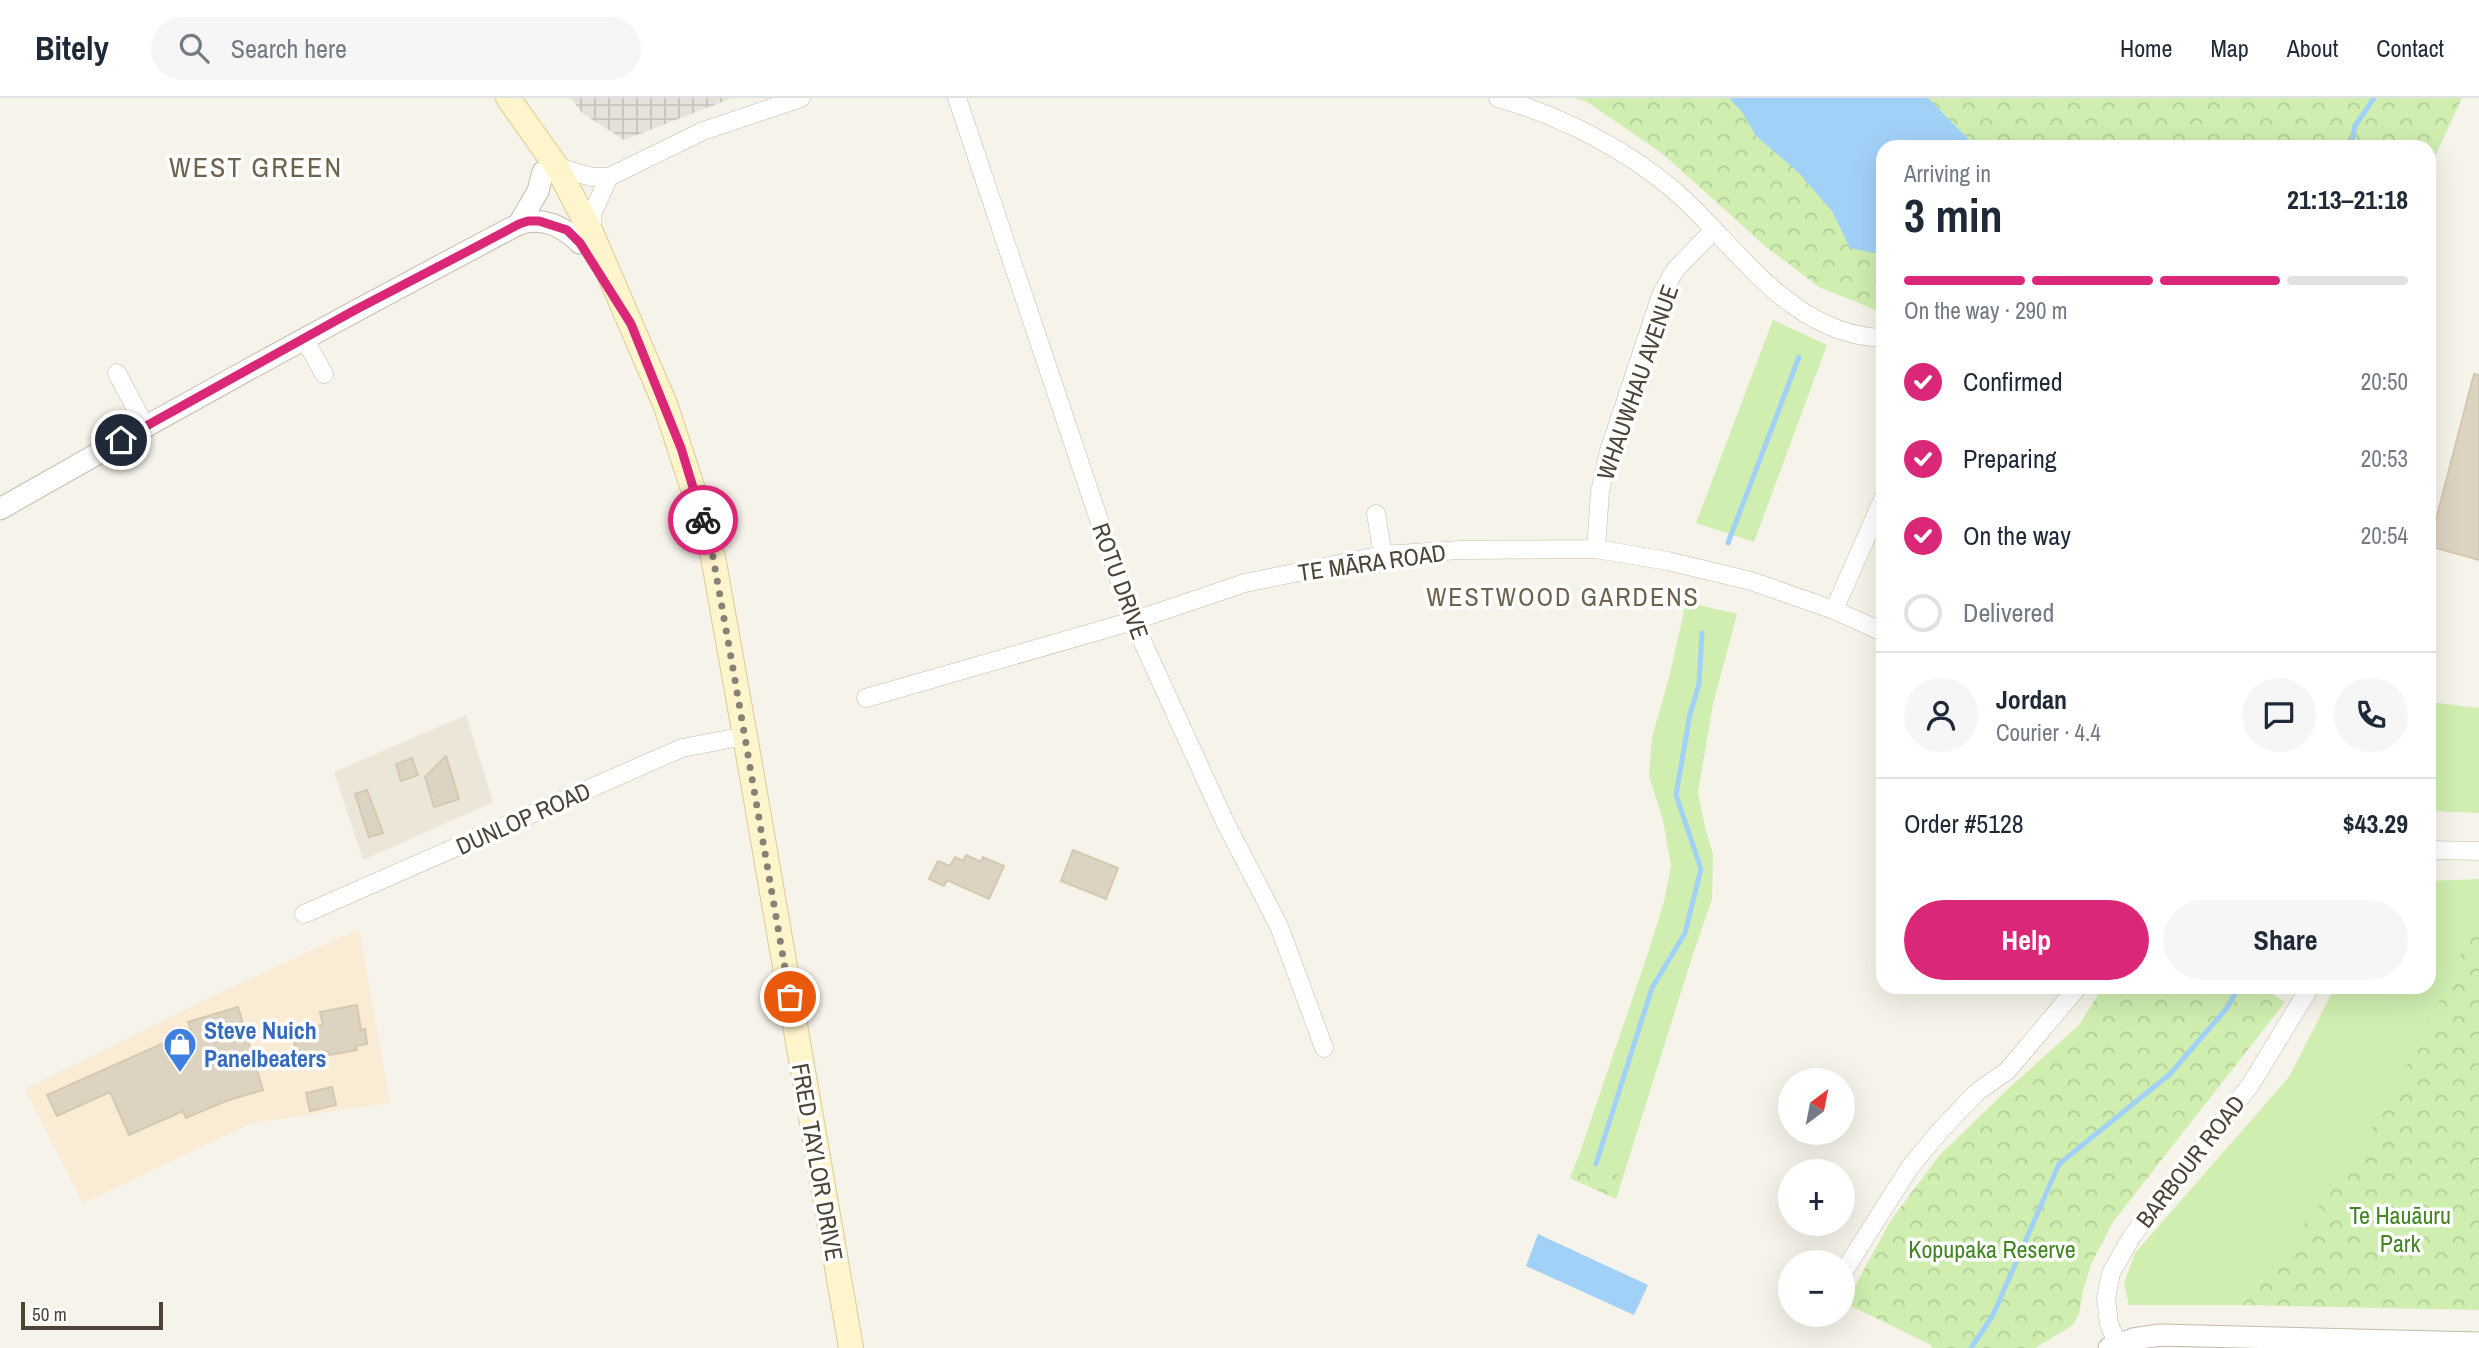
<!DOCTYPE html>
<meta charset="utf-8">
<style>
body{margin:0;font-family:"Archivo Narrow",sans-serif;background:#f6f6f7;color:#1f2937;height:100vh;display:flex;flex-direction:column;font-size:26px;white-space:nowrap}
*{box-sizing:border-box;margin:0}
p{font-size:23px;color:#747a83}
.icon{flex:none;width:38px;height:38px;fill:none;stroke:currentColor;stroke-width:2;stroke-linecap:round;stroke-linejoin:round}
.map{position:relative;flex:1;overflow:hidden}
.panel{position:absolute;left:1876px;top:42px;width:560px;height:854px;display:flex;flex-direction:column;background:#fff;border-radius:21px;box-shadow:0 7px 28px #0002}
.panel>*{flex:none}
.needle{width:46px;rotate:32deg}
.buttons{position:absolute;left:1778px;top:970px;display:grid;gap:14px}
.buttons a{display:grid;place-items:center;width:77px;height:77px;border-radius:50%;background:#fff;box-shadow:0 7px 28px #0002;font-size:35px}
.scale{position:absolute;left:21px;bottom:18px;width:142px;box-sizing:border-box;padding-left:7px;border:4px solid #4c4437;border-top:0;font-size:19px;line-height:24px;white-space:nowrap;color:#4c4437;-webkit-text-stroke:5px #fff;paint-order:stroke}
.pin{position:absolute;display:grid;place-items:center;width:60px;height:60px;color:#fff;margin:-30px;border:4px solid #fff;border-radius:50%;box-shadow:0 2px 7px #0007}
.courier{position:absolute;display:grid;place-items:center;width:70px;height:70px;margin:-35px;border:5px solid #db2777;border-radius:50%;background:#fff;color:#222;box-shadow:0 2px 9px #0007}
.summary em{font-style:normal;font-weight:700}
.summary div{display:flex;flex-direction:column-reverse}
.summary{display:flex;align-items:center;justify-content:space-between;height:119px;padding:0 28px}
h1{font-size:46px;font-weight:700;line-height:52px}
.bar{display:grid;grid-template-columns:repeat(4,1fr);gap:10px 7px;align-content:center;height:84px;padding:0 28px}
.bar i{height:9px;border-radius:5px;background:#e0e1e3}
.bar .current{background:#db2777}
.bar p{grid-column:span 4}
.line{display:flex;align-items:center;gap:18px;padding:0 28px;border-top:2px solid #e0e1e3}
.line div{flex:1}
.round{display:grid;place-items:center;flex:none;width:74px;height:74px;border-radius:37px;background:#f6f6f7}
ol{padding:0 28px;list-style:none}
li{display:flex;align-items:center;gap:21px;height:77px}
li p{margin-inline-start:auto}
li .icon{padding:7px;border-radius:50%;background:#db2777;color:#fff;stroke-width:4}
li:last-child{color:#747a83}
li i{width:38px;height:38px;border:4px solid #e0e1e3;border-radius:50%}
.cta{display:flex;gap:14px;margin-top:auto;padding:14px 28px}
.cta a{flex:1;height:80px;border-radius:42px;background:#db2777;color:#fff;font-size:28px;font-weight:700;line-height:80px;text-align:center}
.cta a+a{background:#f6f6f7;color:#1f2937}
header{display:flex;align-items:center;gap:42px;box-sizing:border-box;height:98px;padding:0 35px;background:#fff;border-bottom:2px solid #e0e1e3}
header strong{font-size:33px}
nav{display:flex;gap:38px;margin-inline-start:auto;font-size:24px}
.search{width:490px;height:63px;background:#f6f6f7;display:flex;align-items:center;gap:18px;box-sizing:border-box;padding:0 24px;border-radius:38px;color:#747a83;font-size:26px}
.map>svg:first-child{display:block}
.residential{fill:#ebe6d8}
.commercial{fill:#f9ebd4}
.industrial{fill:url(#industrial-grid)}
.grass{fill:#cfeeb0}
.forest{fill:url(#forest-crowns)}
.water{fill:#a2d1f8}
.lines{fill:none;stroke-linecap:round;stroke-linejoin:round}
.stream{stroke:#a2d1f8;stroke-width:5}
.building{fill:#dcd3c1;stroke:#d5c8b1;stroke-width:2}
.minor-casing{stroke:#c3bcab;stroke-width:19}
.tertiary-casing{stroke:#c3bcab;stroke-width:23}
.secondary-casing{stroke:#dbcb96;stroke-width:26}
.minor{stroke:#fff;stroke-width:18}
.tertiary{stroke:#fff;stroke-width:21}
.secondary{stroke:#fff5cc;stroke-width:24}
.done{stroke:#888176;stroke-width:7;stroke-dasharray:0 12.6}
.route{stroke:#db2777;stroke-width:9}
.labels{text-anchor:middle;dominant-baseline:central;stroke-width:7;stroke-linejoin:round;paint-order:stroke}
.street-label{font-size:24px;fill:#4c4437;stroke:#fff}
.shop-label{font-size:24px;font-weight:bold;fill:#366cbe;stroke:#fff;text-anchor:start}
.park-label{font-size:24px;fill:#448523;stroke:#fff}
.neighbourhood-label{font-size:26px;letter-spacing:2px;fill:#70634d;stroke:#fff}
.quarter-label{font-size:28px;letter-spacing:2px;fill:#70634d;stroke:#fff}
</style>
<header>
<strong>Bitely</strong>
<div class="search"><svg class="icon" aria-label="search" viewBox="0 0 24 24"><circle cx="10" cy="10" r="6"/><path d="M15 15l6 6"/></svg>Search here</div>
<nav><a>Home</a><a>Map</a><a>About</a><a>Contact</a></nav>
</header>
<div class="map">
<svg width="2479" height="1250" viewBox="0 0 2479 1250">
<defs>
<pattern id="industrial-grid" width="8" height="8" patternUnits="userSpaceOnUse" patternTransform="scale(1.75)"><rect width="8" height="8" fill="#e6e2db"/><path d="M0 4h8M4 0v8" fill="none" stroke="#c7c3bd"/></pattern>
<pattern id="forest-crowns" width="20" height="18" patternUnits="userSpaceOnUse" patternTransform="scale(1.75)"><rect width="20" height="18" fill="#cfeeb0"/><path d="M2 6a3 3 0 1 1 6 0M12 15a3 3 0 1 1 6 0" fill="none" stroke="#b3cd98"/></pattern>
</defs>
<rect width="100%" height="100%" fill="#f6f3ea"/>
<path class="residential" d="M466,617L493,704L363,762L334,674Z"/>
<path class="commercial" d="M359,831L390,1005L251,1025L83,1105L25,991L202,903Z"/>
<path class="industrial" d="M571,0H732L624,42L582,15Z"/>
<path class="grass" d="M1773,222L1827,247L1754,444L1696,425Z
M1686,504L1737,516L1713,606L1698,695L1705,729L1713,756L1712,801L1692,859L1623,1079L1579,1057L1646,861L1664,804L1671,768L1663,722L1649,678L1652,639L1669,580Z
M2429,604L2479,610V715L2429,713Z
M2479,781V888L2440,953L2242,1207H2129L2124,1185L2135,1155L2289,979L2335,889H2429V783Z"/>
<path class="forest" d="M1575,0H2462L2429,71V49H1883V215L1819,189L1765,148L1664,57L1586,3Z
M2479,815V1212L2242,1207L2350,1067L2390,999L2447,888Z
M2103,889H2275L2269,894L2285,904L2113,1124L2091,1166L2083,1193L2079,1216L2073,1227L2035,1250H1932L1931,1247L1843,1204V1185L1854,1190L1891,1122L1939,1058L2009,990L2079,927Z
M1579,1057L1623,1079L1616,1101L1570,1080Z"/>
<path class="water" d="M1729,0H1928L1976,49H1883V149L1874,155L1850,150L1832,113L1798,74L1756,38L1742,14Z
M1538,1136L1648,1187L1634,1217L1526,1168Z"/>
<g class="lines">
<path class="stream" d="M2351,49L2355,28L2374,0
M1728,445L1799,259
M1596,1066L1652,890L1685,835L1701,771L1676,697L1690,616L1699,586L1702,535
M1971,1250L1993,1217L2059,1066L2170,976L2227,910L2239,889"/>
</g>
<path class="building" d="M2474,276L2479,277V462L2429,448Z
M446,658L459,701L434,709L425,679Z
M412,660L418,677L401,683L396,666Z
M367,692L383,735L369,739L355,696Z
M1073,752L1118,770L1106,801L1061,783Z
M966,757L981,764L983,759L1004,768L989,801L947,782L944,788L929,781L938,763L950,768L955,759L963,763Z
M357,907L361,932L365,931L367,946L356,948L357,952L329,957L328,953L297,958L293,938L313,934L312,929L323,927L320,914Z
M238,909L263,992L226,1003L186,1020L183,1013L129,1037L110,994L57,1018L47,997L191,933L188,924Z
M332,989L336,1007L310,1013L306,995Z"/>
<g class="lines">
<defs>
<path id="minor" d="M957,0L1133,523L1225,724L1279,828L1324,950
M1498,0C1561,18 1626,51 1676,94C1739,150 1790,237 1883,240
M557,69L592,79H609L703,33L801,0
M591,134L593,114L609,79
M304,240L324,276
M117,275L145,328
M1376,416L1383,457
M1596,451L1600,394L1609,353L1661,197L1675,172L1714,132
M1834,512L1883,401
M866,600L1133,523L1245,485L1383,457L1460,452L1596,451L1668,463L1751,483L1834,512L1883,534
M2429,752L2479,753
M304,816L682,650L745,638
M1844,1173L1910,1069L1940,1033L1977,994L2007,973L2078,889
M2118,1247L2109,1226L2106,1200L2111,1175L2132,1138L2251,986L2310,889"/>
<path id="tertiary" d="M519,126L538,93L543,74
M0,411C171,313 344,218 519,126C542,118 563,128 580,145
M2109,1250L2133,1241L2160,1237L2479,1245"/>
<path id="secondary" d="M508,0L557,69L591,134L665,306L699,409L713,459L745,638L851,1250"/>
</defs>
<use href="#minor" class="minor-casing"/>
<use href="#tertiary" class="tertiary-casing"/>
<use href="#secondary" class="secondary-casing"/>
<use href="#minor" class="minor"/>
<use href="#tertiary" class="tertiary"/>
<use href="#secondary" class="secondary"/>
</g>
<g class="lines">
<path class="done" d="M703,422L713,459L732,565L790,899"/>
<path class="route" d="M121,342L355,212L472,151L519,126L528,123H539L567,132L580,145L631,226L681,350L703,422"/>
</g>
<defs>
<symbol id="shop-pin" viewBox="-11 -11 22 30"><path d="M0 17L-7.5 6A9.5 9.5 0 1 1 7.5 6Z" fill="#3f7fe0" stroke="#fff"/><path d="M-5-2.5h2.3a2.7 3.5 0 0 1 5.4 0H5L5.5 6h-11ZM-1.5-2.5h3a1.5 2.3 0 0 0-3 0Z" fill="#fff"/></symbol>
</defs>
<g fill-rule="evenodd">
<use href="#shop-pin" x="161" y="927" width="38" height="52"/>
</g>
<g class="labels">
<g class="street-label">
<text transform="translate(1637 284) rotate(-71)">WHAUWHAU AVENUE</text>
<text transform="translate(1372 464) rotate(-8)">TE MĀRA ROAD</text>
<text transform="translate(1121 483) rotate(70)">ROTU DRIVE</text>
<text transform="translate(523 720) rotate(-24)">DUNLOP ROAD</text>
<text transform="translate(2190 1063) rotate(-52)">BARBOUR ROAD</text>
<text transform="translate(818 1064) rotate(80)">FRED TAYLOR DRIVE</text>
</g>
<g class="shop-label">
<text x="204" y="932">Steve Nuich<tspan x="204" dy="28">Panelbeaters</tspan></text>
</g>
<g class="park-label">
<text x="2400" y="1117">Te Hauāuru<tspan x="2400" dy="28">Park</tspan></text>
<text x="1992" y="1151">Kopupaka Reserve</text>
</g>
<g class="neighbourhood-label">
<text x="1563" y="498">WESTWOOD GARDENS</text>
</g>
<g class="quarter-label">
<text x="256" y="69">WEST GREEN</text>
</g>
</g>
</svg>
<div class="buttons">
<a><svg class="needle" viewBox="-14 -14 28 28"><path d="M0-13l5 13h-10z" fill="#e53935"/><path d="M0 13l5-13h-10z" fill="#747a83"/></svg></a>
<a>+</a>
<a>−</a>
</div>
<div class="scale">50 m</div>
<div class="pin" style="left:790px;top:899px;background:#ea580c"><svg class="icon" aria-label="bag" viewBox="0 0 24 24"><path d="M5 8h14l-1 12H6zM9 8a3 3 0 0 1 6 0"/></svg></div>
<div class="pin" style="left:121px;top:342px;background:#1f2937"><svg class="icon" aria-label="home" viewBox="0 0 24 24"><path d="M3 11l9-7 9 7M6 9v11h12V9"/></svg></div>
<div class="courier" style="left:703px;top:422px"><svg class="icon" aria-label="bike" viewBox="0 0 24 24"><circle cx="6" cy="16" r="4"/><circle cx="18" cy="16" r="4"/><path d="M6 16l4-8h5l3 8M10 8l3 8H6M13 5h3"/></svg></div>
<section class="panel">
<div class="summary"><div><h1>3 min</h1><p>Arriving in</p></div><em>21:13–21:18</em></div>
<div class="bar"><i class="current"></i><i class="current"></i><i class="current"></i><i></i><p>On the way · 290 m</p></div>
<ol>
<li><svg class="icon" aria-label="check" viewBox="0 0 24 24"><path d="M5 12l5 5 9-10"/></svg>Confirmed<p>20:50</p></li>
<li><svg class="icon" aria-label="check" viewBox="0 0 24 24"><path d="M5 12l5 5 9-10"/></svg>Preparing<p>20:53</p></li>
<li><svg class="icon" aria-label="check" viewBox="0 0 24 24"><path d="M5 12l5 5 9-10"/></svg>On the way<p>20:54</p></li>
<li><i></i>Delivered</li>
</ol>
<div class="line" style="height:126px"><a class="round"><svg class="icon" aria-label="person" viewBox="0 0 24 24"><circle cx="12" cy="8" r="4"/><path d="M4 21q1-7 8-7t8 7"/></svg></a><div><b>Jordan</b><p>Courier · 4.4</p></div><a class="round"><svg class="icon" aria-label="chat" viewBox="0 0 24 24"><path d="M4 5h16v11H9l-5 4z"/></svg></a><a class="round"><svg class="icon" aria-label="phone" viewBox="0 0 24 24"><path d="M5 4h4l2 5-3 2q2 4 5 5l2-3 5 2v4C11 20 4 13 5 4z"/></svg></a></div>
<div class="line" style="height:91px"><div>Order #5128</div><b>$43.29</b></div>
<div class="cta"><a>Help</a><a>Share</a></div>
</section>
</div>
